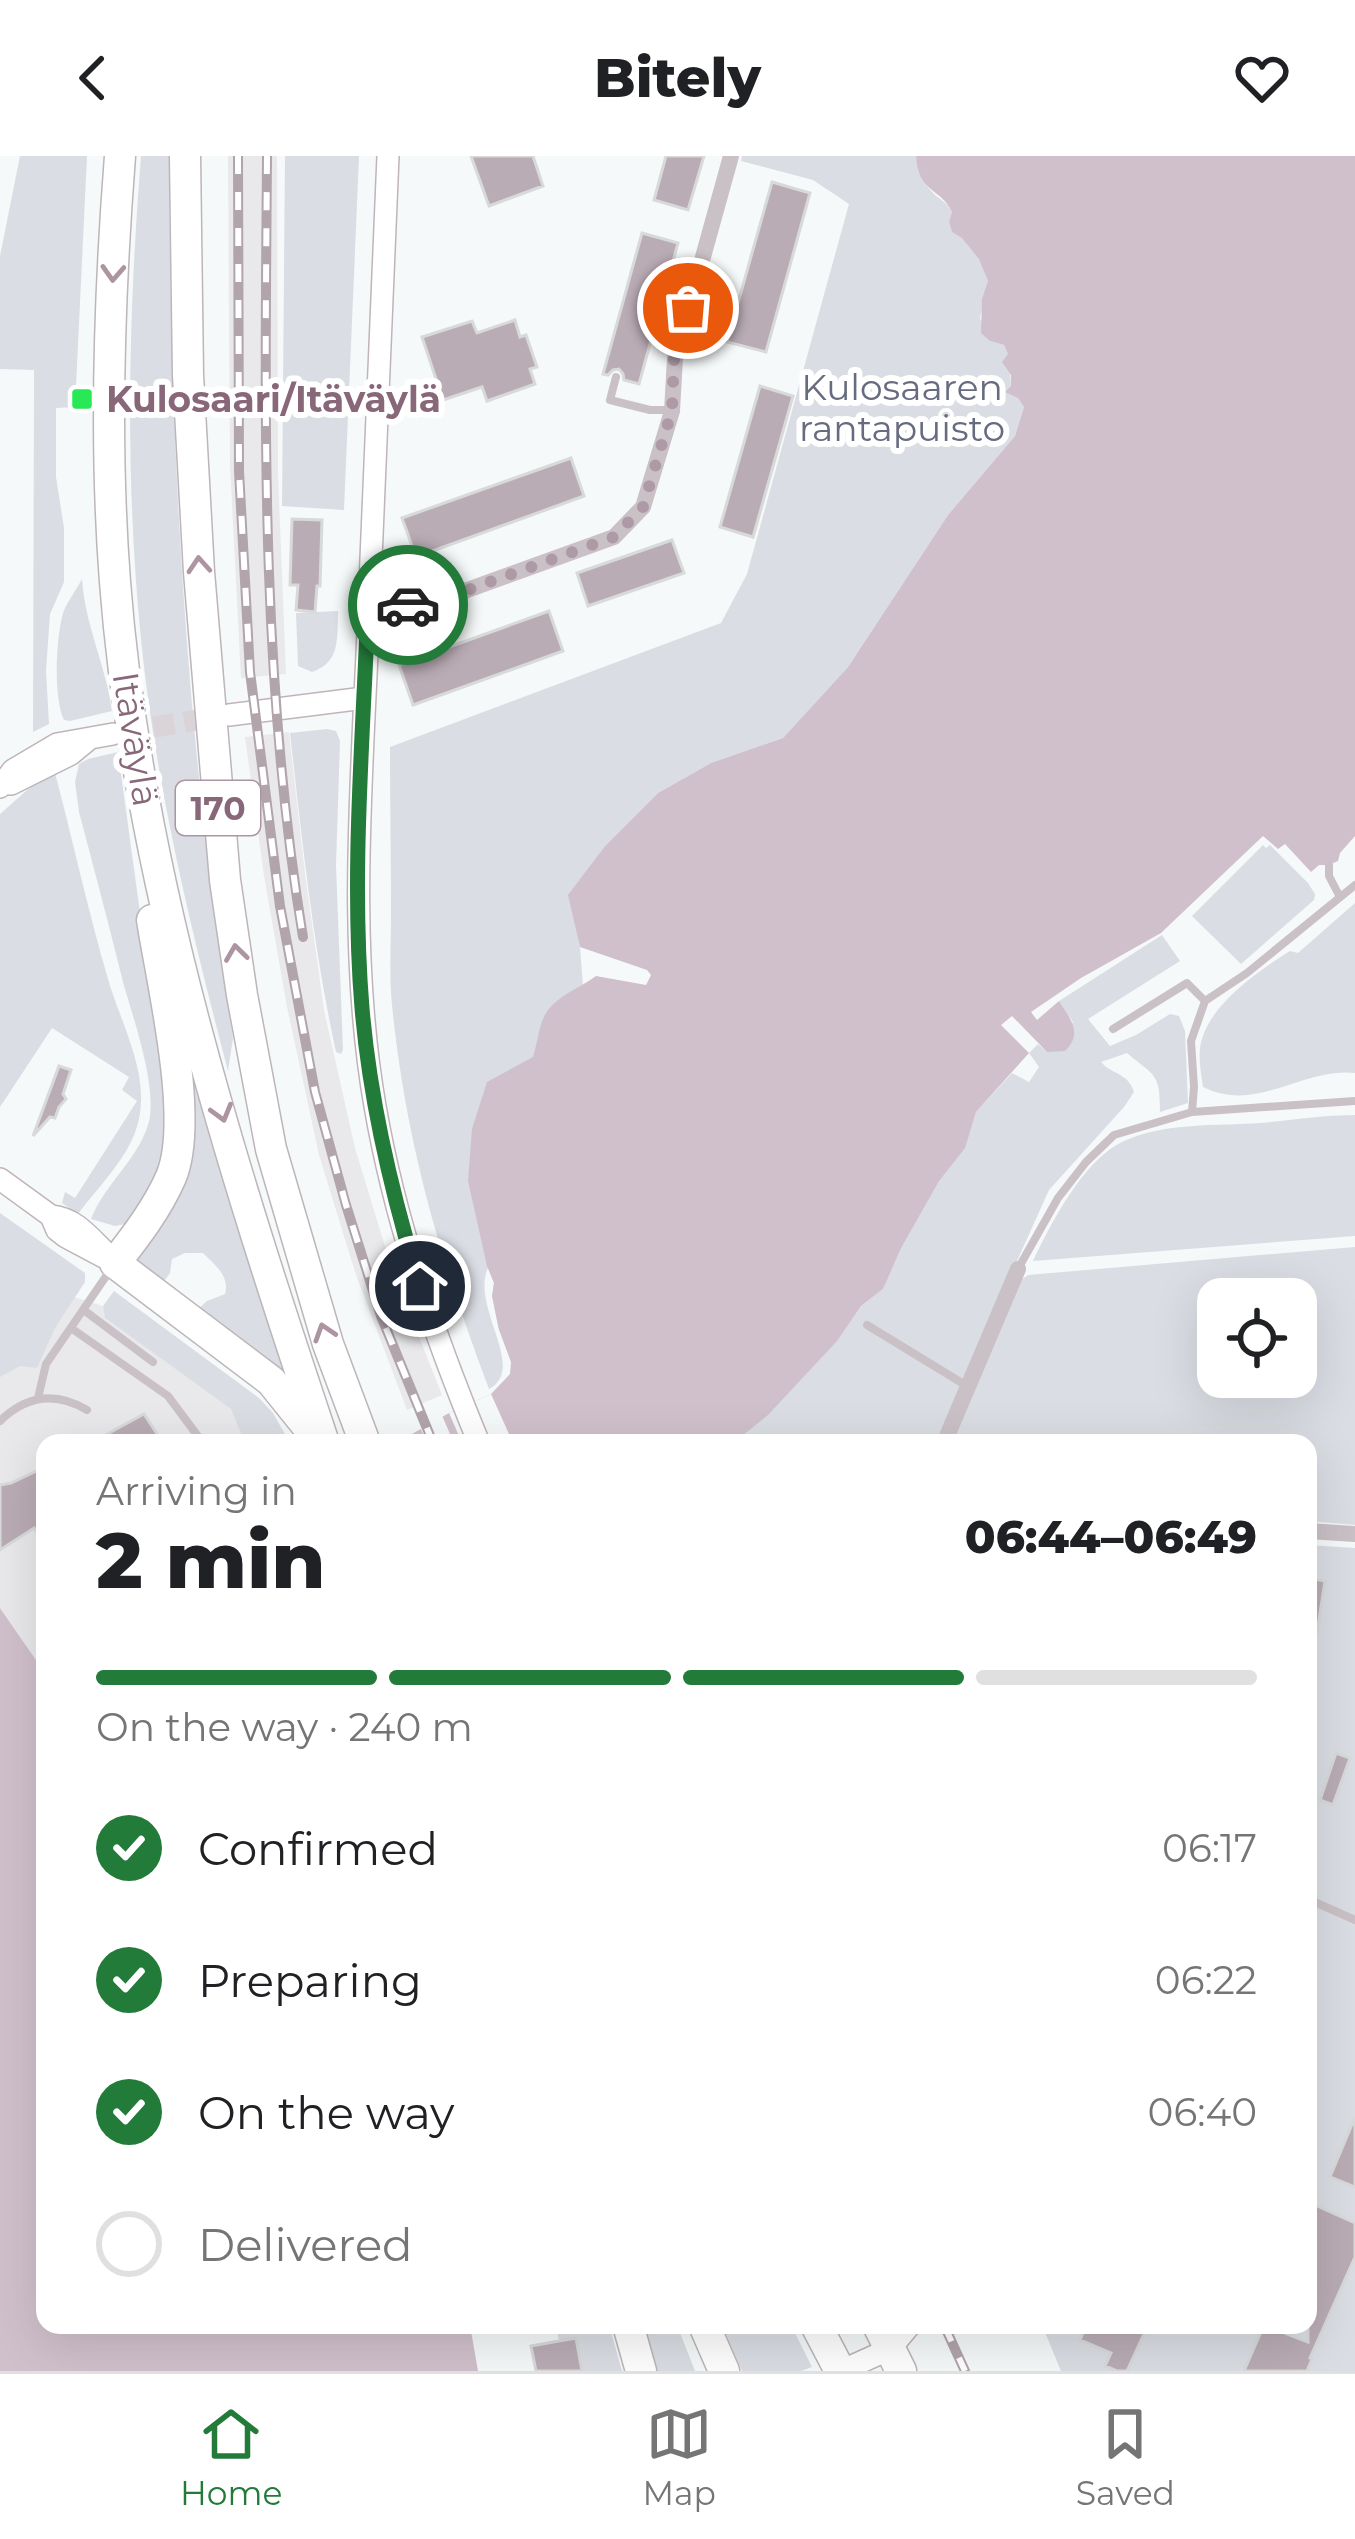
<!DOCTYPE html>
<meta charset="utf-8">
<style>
body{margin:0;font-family:Montserrat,sans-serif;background:#f2f2f2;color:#202124;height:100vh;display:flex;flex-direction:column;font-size:45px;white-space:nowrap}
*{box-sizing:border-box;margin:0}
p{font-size:39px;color:#757577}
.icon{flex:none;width:66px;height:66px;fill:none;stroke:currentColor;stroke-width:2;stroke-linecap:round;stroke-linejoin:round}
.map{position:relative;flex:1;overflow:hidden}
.side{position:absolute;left:36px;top:1278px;width:1281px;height:900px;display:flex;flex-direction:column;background:#fff;border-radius:24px;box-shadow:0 12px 48px #0002}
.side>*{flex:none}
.fabs{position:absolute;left:1197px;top:1122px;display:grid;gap:24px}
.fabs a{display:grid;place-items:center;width:120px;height:120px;border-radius:24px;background:#fff;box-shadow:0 12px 48px #0002;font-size:60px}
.pin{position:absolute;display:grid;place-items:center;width:102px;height:102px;color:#fff;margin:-51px;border:6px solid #fff;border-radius:50%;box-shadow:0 3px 12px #0007}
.courier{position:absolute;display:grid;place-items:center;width:120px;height:120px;margin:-60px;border:9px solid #237b3a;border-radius:50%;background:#fff;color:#222;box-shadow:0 3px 15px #0007}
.headline em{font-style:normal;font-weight:800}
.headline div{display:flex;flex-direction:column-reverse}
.headline{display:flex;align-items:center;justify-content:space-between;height:204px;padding:0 60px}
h1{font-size:78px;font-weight:800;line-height:90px}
.bar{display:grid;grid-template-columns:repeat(4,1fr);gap:18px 12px;align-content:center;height:144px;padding:0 60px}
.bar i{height:15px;border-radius:9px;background:#e0e0e0}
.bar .selected{background:#237b3a}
.bar p{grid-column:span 4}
ol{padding:0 60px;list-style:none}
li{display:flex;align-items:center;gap:36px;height:132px}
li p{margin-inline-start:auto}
li .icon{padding:12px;border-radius:50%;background:#237b3a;color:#fff;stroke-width:4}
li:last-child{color:#757577}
li i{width:66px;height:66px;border:6px solid #e0e0e0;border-radius:50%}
header{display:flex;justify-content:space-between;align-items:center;height:156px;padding:0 60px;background:#fff;font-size:54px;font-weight:800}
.dock{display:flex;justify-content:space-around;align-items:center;height:168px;border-top:3px solid #e0e0e0;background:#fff;font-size:33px;color:#757577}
.dock a{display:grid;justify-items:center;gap:6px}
.dock .selected{color:#237b3a}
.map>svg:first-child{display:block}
.built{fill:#e9e9eb}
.green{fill:#dadde3;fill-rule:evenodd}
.water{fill:#d0c0cb}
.pier{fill:#f6f9f9}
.building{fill:#baacb5;stroke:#d8dada;stroke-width:3}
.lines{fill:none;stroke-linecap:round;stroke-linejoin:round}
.secondary-tunnel{stroke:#dad4d9;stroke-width:21;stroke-dasharray:21 10;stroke-linecap:butt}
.secondary-casing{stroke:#bfb4ba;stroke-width:24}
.highway-casing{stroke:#bcb5b9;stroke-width:33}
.lane{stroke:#cac1c6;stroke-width:8}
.street{stroke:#cac1c6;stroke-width:16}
.secondary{stroke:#fff;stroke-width:21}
.highway{stroke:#fff;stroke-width:30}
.rail-casing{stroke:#b1a4ab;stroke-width:10}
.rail{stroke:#fff;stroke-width:6;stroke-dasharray:18;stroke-linecap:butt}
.oneway{stroke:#ac95a1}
.done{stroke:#ae9aa6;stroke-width:12;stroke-dasharray:0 21.6}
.route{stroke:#237b3a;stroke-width:15}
.poi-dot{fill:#26e955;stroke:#fff;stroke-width:4.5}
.labels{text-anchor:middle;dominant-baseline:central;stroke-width:12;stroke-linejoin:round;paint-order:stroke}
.shield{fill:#fff;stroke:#ac95a1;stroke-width:3}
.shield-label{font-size:33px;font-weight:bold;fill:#886779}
.park-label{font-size:36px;fill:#666b7f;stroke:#fff}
.poi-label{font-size:36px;font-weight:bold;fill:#886779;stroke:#fff;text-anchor:start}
.street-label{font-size:36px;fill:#886779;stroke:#fff}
</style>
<header><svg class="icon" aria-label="back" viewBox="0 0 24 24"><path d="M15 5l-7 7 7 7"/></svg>Bitely<svg class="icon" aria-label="heart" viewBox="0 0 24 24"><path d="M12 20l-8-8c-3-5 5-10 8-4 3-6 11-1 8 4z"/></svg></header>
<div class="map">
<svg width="1355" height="2215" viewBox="0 0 1355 2215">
<rect width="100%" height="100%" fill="#f6f9f9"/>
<path class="built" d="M228,0H277L278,318L286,518L241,522L230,310Z
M289,576L305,717L324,854L355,992L391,1110L442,1239L407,1254L356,1119L319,999L287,851L264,720L245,581Z
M0,1118L103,1150L105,1162L232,1253L245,1287H45V1517L0,1452Z"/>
<path class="green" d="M20,0H87L75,251L56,252V321L64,372V426L50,458L46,515L49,568L33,576L34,214L0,213V100Z
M141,0H169C170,295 186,590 233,882L228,915C191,774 156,630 141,484C125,323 128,162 141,0Z
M285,0H359L344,354L282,350Z
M742,0H916C917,11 923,27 932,36C940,45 946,44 952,56L949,65L980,103L988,125L980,162L990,185L1004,189L1009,199L1011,231L1024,251L1015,280L948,359L848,511L783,582L711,607L658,637L605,690L569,739L580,791L583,830C538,854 548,857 534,901L499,1174L492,1140L494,1127L488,1112C470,1150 528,1213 489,1233C440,1103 406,988 392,849C389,819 391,788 391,757C391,702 390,647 390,591L721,467L747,418L849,48L813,24L741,5Z
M82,423C85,469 106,510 112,555L70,565L64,564C53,541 56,482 63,457C67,446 76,434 82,423Z
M338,455C337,481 341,506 312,516L298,510L296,457Z
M327,573L336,575L340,585L336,709L343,894L341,898L336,896C313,791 302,683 290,577Z
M118,596L141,764L172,946L170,994L131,1067L115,1070L91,1063C105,1028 137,1004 148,969C159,934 133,862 123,826C109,769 94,713 79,656L75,626L79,608L88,603Z
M55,617C73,685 88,755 108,823C120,865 147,912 140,957C135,996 101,1027 78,1058L62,1047L65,1036L75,1042L137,945L122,934L129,921L52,872L0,951V658L35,627Z
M1263,689L1266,692L1270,689L1308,727L1315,738L1314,744L1241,808L1192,760Z
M1355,747V917C1302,911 1257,958 1203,931C1201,916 1197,898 1202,883C1213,846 1258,815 1290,795L1298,797Z
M1162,779L1180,805L1088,863L1110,890L1136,879L1170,858L1179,860L1185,875L1188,947L1160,956C1160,916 1155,921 1127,897L1101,906C1112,919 1128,916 1134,936L1124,951L1049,1034L935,1287H691L837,1184L861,1150L883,1133L944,969L971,971L976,956L1012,917L1029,926L1039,911L1029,897L1038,888L1047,896L1073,866L1059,845Z
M189,930H199L284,1216L281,1223L197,1154L207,1145L225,1138C230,1120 215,1109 203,1097H185L172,1103L170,1117L163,1127L134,1102Z
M1355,959V1080L1033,1105C1051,1067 1083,1005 1122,986C1164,966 1216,970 1261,967C1293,964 1323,959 1355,959Z
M0,1057L85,1117V1126L55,1172L37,1212L20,1210L0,1221Z
M1355,1091V1369L1308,1365V1287H950L1021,1124L1028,1119ZM1218,1143H1296V1221H1218Z
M114,1135L259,1242L273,1257L290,1287H245L231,1253L105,1162L103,1150Z
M1308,1389L1355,1392V2215H1061L1042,2169H1308Z
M556,2169H609L622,2215H582L576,2182L559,2185Z
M637,2169H677L695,2215H649Z
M722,2169H791L812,2211L801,2215H742Z"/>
<path class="water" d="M916,0H1355V680L1340,697L1338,705L1329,709H1319L1311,716L1285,688L1278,693L1263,680L1161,777L1081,822L1031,856L1037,864L1059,845C1071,863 1083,878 1065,895L1047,896L1012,860L1001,869L1029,897L976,956L965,992L939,1025L901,1092L883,1133L861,1150L837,1185L768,1259L733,1287H396L449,1257L491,1238L510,1218L511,1206L499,1174L492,1140L494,1127L487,1110L468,1025L472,973L487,926L533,901C537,889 539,872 543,863C552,841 579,833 596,820L646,829L651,819L647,814L580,791L568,739L605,690L658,637L711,607L783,582L848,511L948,359L1015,280L1024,251L1018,242L1005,236L1011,230V219L1002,206L1008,198L1004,189L990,185L981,177L982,143L988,125L979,103L962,82L952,76L949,65L952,56C941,32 918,37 916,0Z
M0,1452L45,1517V2169H470L478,2215H0Z"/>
<path class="pier" d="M491,1238L513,1287H462L449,1257Z
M440,1255L454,1287H427L418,1267Z"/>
<path class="building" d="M471,0H533L543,30L489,50Z
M666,0H704L688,54L654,44Z
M772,26L810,37L766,196L727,186Z
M642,77L678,87L639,228L624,224L623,218L619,213L613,214L608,219L603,218Z
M515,164L520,181L526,179L537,211L530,213L535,228L487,245L482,231L443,244L422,181L472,165L477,177Z
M760,230L793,240L753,381L720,371Z
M571,302L584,340L416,401L402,362Z
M292,363L322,364L320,430H317L315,456L296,454L298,429H290Z
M672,384L684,417L588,450L577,417Z
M549,455L563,495L413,549L399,509Z
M59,910L71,914L63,938L66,943L59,951L55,962L50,961L33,980Z
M144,1258L163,1287H91L120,1271Z
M45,1311V1390L34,1372L0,1394V1329L11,1327Z
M1310,1422L1325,1425L1317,1477L1308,1476Z
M1336,1597L1350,1602L1333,1649L1320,1644Z
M1355,1961V2031L1330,2021Z
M1315,2049L1355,2067V2101L1310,2202L1312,2203L1307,2215H1244L1264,2169L1308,2186V2064Z
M1086,2169H1148L1127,2215H1117L1105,2210L1111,2197L1080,2184Z
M576,2182L582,2215H536L531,2190Z"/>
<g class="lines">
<path class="secondary-tunnel" d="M123,576L223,560"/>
<defs>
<path id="secondary" d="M388,0C380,166 373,332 367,498C360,649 349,801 375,950C395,1066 434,1178 479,1287
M229,559L364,542
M11,628L71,598L88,584
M0,631L13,614L57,588L113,578
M0,1023L51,1060L57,1074L66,1081L115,1107
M51,1060C74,1062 87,1078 103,1094
M841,2215L890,2193L910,2169"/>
<path id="highway" d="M120,0C109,141 104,284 115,426C137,716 232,1012 324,1287
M185,0L188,219L199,416L225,724L242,839L271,993L328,1188L365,1287
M152,764C162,828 195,964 171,1021C157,1053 136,1080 115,1107L271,1225L312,1276
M628,2169L641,2215
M704,2169L724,2215
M816,2169L840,2215
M878,2169L901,2215"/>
</defs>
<use href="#secondary" class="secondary-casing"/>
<use href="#highway" class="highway-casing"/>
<path class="lane" d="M616,221L610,244L650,254H671
M1329,709V720L1340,741
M1205,845L1247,817L1355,729
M1113,873L1187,827L1205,845
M1192,956L1194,931L1191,885L1205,845
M1019,1111L1058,1042L1086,1006L1114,979L1192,956L1355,945
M85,1155L153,1206
M867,1169L967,1230
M71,1172L168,1240L203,1287
M38,1242L46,1208L111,1113
M0,1265C26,1240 55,1235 87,1254
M1308,1743L1355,1764"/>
<path class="street" d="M369,450L413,449L437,445L614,381L643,351L672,255L675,202L731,0
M944,1287L1018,1113
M1308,1375L1355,1378"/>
<use href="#secondary" class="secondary"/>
<use href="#highway" class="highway"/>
<defs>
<path id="rail" d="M238,0L239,315L250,516L280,750L315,936L346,1049L381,1160L433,1287
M267,0C265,263 260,520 303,781
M944,2169L965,2215"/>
</defs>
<use href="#rail" class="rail-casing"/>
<use href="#rail" class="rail"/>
</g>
<defs><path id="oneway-chevron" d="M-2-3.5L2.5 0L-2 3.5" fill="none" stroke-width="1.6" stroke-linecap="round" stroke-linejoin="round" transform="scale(3)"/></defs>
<g class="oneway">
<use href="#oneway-chevron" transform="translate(113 117) rotate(93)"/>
<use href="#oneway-chevron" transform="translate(199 409) rotate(-94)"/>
<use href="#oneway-chevron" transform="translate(236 797) rotate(-98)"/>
<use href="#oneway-chevron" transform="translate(222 957) rotate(74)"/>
<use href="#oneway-chevron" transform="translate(324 1176) rotate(-108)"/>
</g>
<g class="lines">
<path class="done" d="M408,449L437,445L614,381L643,351L672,254L674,202L688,152"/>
<path class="route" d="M408,449L368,450C363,583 351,719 362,852C370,947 392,1039 420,1130"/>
</g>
<rect class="poi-dot" x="70" y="231" width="24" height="24" rx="6"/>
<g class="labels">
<rect class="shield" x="176" y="625" width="84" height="54" rx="9"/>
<g class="shield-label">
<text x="218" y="652">170</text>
</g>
<g class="park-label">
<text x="902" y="231">Kulosaaren<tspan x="902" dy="41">rantapuisto</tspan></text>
</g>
<g class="poi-label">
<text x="106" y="243">Kulosaari/Itäväylä</text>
</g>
<g class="street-label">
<text transform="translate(136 583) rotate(81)">Itäväylä</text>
</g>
</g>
</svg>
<div class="fabs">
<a><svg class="icon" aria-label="locate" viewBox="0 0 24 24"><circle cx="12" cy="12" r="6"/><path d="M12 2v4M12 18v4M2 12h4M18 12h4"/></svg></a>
</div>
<div class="pin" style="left:688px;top:152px;background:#ea580c"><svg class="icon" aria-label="bag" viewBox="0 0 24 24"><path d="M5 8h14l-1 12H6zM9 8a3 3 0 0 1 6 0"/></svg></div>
<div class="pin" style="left:420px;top:1130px;background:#1f2937"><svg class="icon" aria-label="home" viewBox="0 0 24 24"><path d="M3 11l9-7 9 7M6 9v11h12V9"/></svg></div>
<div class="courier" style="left:408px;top:449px"><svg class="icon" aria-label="car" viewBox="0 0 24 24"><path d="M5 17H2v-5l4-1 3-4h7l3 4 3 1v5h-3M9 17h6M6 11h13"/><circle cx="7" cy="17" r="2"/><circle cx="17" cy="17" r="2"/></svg></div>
<section class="side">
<div class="headline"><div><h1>2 min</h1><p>Arriving in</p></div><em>06:44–06:49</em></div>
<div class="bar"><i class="selected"></i><i class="selected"></i><i class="selected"></i><i></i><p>On the way · 240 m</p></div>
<ol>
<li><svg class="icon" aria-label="check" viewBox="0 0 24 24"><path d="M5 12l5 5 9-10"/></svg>Confirmed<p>06:17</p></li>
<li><svg class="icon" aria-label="check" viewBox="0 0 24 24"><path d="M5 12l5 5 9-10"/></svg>Preparing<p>06:22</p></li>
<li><svg class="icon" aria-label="check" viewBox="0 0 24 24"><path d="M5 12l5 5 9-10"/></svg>On the way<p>06:40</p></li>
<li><i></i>Delivered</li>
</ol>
</section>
</div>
<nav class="dock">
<a class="selected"><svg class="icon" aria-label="home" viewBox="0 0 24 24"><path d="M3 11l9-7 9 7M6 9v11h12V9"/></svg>Home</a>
<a><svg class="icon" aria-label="map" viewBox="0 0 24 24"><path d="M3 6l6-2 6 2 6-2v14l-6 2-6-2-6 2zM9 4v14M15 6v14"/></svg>Map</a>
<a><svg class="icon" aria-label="saved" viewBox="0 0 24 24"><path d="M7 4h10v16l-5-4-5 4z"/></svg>Saved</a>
</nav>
